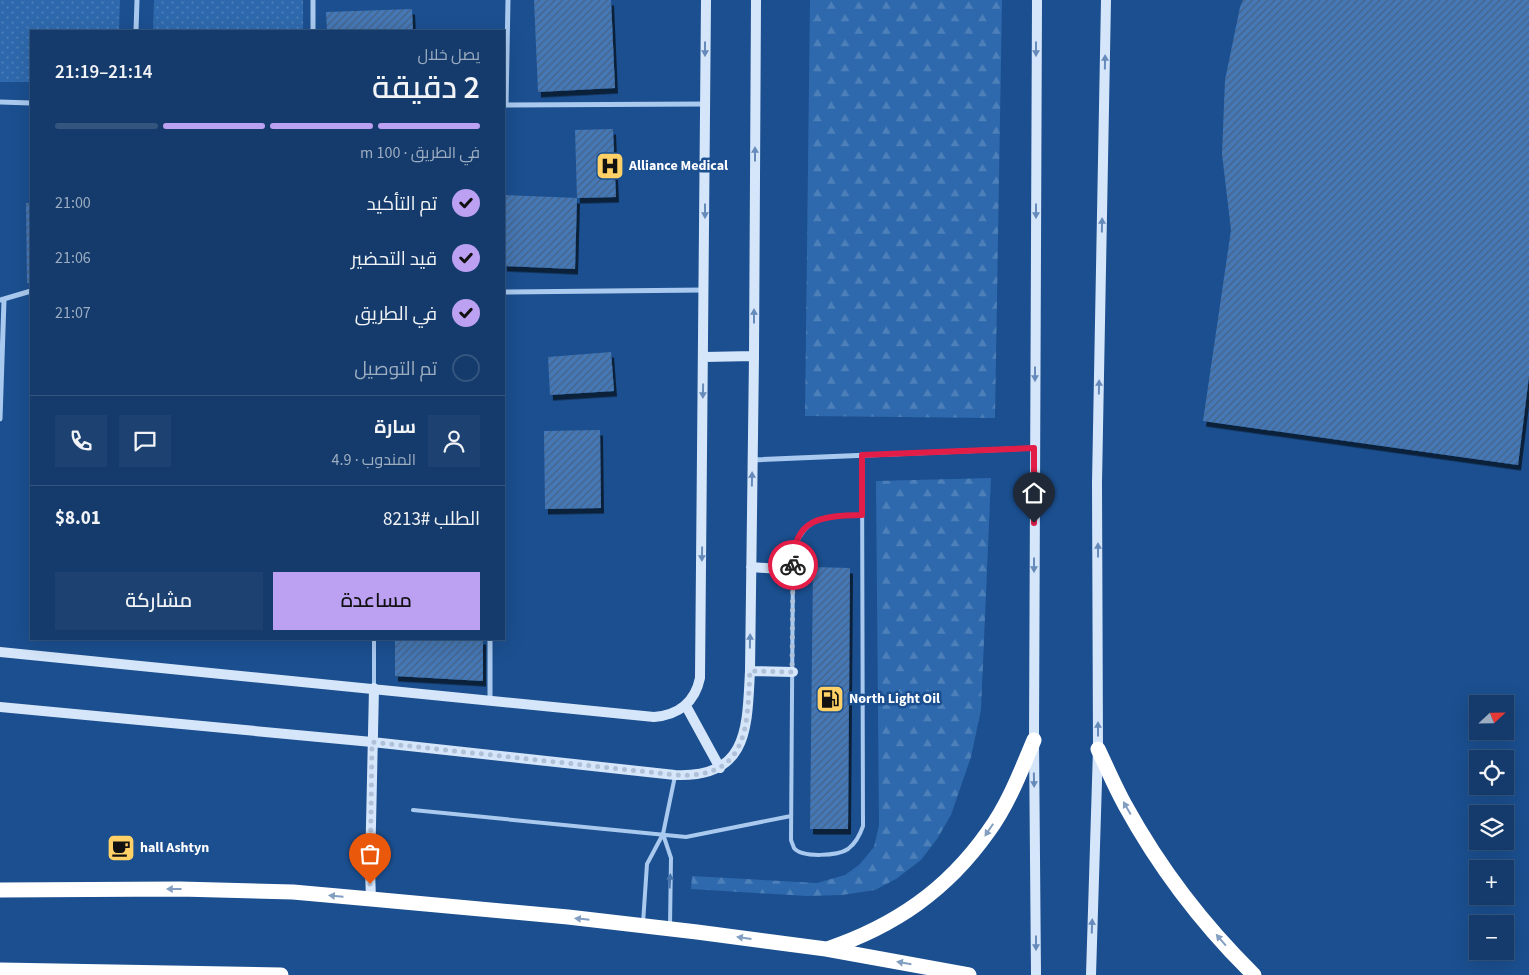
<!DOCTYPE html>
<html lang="ar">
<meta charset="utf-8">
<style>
body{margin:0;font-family:"Source Sans 3",Cairo,sans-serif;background:#1d4271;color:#f1f3f6;direction:rtl;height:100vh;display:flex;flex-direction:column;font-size:19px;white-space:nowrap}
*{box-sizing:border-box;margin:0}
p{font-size:16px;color:#9dadc1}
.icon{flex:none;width:28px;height:28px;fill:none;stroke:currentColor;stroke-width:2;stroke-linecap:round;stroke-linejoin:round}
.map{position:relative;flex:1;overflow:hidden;direction:ltr}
.panel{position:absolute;left:30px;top:30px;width:475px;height:610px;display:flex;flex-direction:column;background:#143b6b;border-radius:0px;box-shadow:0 5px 20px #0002,0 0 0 1px #33557e;direction:rtl}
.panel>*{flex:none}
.needle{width:32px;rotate:68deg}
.buttons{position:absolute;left:1469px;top:695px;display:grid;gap:10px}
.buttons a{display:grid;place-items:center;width:45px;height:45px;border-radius:0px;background:#143b6b;box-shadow:0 5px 20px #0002,0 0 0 1px #33557e;font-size:25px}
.pin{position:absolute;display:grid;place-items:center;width:42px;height:42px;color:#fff;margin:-51px -21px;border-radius:50% 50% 50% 0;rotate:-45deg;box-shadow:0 0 5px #0007}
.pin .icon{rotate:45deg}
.courier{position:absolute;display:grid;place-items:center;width:50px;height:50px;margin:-25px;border:4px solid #e11d48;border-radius:50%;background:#fff;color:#222;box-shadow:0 1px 6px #0007}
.headline em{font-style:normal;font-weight:600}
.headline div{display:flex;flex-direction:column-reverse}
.headline{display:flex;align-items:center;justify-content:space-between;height:85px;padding:0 25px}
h1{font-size:32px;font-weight:600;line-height:38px}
.bar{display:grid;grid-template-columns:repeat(4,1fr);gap:8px 5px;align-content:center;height:60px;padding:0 25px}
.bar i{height:6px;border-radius:4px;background:#33557e}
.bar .active{background:#bca0f2}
.bar p{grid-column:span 4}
.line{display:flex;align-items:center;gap:12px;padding:0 25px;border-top:1px solid #33557e}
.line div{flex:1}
.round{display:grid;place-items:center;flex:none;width:52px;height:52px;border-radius:0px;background:#1d4271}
ol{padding:0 25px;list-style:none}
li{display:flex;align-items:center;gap:15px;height:55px}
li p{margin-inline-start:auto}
li .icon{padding:5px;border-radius:50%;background:#bca0f2;color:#111;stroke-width:4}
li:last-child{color:#9dadc1}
li i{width:28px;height:28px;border:2px solid #33557e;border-radius:50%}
.cta{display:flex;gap:10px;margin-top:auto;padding:10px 25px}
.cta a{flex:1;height:58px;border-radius:0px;background:#bca0f2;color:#111;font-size:20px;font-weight:600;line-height:58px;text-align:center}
.cta a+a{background:#1d4271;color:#f1f3f6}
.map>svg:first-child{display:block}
.grass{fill:url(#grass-dots)}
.forest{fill:url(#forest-firs)}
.building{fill:url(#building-hatch);filter:url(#shadow)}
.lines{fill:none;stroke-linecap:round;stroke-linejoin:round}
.lane{stroke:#a9c9ee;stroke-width:4}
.street{stroke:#a9c9ee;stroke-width:5}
.secondary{stroke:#d6e6fa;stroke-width:10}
.highway{stroke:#fff;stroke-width:15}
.oneway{fill:#668bba}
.oneway2{fill:#829ec1}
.oneway3{fill:#4674ac}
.done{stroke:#afc1d8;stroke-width:5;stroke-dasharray:0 9}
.route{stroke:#e11d48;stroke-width:6}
.labels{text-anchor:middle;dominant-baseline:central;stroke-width:5;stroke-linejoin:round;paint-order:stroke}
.poi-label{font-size:14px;font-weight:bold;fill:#fff;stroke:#1b4f8f;text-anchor:start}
</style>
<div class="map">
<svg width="1529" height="975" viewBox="0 0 1529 975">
<defs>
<pattern id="grass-dots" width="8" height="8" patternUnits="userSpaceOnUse" patternTransform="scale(1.25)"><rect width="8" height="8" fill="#2e69ad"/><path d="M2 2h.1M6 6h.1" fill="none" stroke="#4d80b9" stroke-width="1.8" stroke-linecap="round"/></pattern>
<pattern id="forest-firs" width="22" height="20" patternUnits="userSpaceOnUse" patternTransform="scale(1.25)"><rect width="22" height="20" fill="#2e69ad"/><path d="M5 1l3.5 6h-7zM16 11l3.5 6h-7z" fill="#4d80b9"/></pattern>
<pattern id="building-hatch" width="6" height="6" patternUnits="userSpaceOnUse" patternTransform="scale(1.25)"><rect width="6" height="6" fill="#4478b7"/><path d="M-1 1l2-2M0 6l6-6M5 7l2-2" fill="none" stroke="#486282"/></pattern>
<filter id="shadow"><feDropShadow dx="3" dy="5.5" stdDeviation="0" flood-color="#0009"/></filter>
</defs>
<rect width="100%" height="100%" fill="#1b4f8f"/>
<path class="grass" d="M0,0H120L119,31H31V82H0Z
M154,0H303V31H153Z"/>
<path class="forest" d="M810,0H1002L995,418L805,416Z
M991,478L981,710L971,757L951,815L937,839L921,860L896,879L875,890L842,895L807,896L691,889L692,876L817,883L845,875L859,865L874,847L879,825L876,481Z"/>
<path class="building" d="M534,0H611L615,88L538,92Z
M1243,0H1529V376L1518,465L1203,421L1231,230L1222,154L1225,80L1240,7Z
M412,9L413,31H327L326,12Z
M613,129L616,197L577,198L575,130Z
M504,195L577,198L575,269L504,266Z
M26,203H31V283H27Z
M611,352L614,391L550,395L548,357Z
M600,430L601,508L545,509L544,431Z
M813,567L850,568L848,829H810Z
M395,639H483V681L395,676Z"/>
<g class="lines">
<path class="lane" d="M862,515C827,516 803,515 793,554L791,840C792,843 793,845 794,848C802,858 838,856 848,849C856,843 860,835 863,826L862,455
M374,639V686
M413,810L686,837L791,816
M663,834L671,858L670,926
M643,923L647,864L663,834L675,776"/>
<path class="street" d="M136,31L137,0
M313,31V0
M0,102L31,103
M504,105L705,104
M506,105L508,0
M504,292L704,290
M0,300L31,291
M0,419L4,300
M753,460L1035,448
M490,639V701"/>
<path class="secondary" d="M704,357L754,356
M751,567L793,570
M0,652L654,717C679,715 695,702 700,678L706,0
M750,671L793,672
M686,706L720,768
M0,707L372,742L675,775C749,778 747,727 750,671L754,356L756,0
M371,899L370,870L374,688
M1036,975L1034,740L1037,0
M1091,975L1098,749L1097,483L1106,0"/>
<path class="highway" d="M1098,749C1107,768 1115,787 1125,805C1159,867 1203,925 1254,975
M0,890L180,889L293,892L371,899L568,917L697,932L826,949L969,975
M827,949C895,926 947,890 988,832C1008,805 1021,771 1034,740
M0,970L281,975"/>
</g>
<defs><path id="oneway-solid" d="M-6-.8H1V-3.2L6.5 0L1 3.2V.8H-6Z" transform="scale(1.25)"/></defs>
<g class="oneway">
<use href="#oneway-solid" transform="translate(705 49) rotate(90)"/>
<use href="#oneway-solid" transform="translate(1036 49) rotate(90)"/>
<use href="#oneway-solid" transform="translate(1105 62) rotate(-89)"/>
<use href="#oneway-solid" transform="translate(755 154) rotate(-90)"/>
<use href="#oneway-solid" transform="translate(705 211) rotate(90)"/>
<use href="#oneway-solid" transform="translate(1036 211) rotate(90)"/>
<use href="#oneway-solid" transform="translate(1102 225) rotate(-89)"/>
<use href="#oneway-solid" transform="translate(754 316) rotate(-90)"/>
<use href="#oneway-solid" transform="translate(1035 374) rotate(90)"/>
<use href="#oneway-solid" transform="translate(1099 387) rotate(-89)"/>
<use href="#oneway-solid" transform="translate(703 391) rotate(91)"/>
<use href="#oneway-solid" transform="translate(752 479) rotate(-89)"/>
<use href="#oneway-solid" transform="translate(1098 550) rotate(-90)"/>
<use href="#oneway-solid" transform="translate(702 554) rotate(91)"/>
<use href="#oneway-solid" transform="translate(1034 565) rotate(90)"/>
<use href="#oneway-solid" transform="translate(750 641) rotate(-89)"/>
<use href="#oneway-solid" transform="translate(1098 729) rotate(-90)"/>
<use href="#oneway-solid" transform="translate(1034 780) rotate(89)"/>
<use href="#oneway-solid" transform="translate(1092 926) rotate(-88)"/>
<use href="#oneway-solid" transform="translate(1036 943) rotate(90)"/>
</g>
<g class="oneway2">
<use href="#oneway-solid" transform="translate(1127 808) rotate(-120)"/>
<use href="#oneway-solid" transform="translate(989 830) rotate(124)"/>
<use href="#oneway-solid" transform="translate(174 889) rotate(-180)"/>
<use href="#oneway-solid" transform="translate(336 896) rotate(-175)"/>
<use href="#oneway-solid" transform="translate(582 919) rotate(-174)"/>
<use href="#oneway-solid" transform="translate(744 938) rotate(-172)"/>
<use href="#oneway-solid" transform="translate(1221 940) rotate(-131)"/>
<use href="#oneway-solid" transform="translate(904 963) rotate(-170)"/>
</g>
<use class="oneway3" href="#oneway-solid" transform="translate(670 881) rotate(-87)"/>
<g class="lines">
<path class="done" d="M370,884L372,742L676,775C749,779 747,727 750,671L792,672L793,565"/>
<path class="route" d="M793,565C793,517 823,516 862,515V455L1034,448V523"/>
</g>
<defs>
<symbol id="hospital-square" viewBox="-11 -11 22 22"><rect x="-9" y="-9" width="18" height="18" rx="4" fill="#ffd166" stroke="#1b4f8f"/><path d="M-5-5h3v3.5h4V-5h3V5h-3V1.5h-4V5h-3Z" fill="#111"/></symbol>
<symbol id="fuel-square" viewBox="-11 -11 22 22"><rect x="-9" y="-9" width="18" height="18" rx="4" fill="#ffd166" stroke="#1b4f8f"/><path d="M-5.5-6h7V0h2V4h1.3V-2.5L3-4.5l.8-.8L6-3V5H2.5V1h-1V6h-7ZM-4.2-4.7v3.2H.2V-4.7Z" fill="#111"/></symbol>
<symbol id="cafe-square" viewBox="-11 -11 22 22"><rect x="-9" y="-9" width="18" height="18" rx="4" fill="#ffd166" stroke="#1b4f8f"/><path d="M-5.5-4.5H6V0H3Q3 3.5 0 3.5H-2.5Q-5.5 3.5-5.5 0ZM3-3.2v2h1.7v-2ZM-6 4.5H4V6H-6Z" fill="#111"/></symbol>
</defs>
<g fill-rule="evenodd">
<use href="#hospital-square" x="594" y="150" width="32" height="32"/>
<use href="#fuel-square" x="814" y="683" width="32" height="32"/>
<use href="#cafe-square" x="105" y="832" width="32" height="32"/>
</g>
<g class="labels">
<g class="poi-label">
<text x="629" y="166">Alliance Medical</text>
<text x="849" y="699">North Light Oil</text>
<text x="140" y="848">hall Ashtyn</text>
</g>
</g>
</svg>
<div class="buttons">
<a><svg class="needle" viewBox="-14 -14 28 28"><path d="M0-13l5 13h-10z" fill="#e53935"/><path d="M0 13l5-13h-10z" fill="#9dadc1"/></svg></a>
<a><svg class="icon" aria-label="locate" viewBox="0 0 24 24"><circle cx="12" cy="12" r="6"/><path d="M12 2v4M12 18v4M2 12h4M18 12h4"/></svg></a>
<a><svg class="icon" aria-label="layers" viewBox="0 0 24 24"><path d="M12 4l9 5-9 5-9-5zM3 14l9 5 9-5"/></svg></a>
<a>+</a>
<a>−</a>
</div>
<div class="pin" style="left:370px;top:884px;background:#ea580c"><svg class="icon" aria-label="bag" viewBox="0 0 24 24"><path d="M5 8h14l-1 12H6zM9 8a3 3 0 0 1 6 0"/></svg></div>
<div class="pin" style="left:1034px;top:523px;background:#1f2937"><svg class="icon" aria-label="home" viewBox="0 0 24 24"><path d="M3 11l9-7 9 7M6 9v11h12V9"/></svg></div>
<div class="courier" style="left:793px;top:565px"><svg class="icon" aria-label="bike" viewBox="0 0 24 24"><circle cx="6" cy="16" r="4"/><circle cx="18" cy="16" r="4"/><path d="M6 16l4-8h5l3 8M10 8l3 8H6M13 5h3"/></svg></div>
<section class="panel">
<div class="headline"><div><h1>2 دقيقة</h1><p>يصل خلال</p></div><em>21:14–21:19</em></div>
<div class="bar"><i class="active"></i><i class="active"></i><i class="active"></i><i></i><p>في الطريق · 100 m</p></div>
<ol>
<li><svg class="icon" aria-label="check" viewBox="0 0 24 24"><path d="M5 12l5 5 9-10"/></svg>تم التأكيد<p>21:00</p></li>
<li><svg class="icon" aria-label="check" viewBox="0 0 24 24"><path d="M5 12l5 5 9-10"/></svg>قيد التحضير<p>21:06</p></li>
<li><svg class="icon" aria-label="check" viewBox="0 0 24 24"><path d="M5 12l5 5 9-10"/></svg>في الطريق<p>21:07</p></li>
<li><i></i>تم التوصيل</li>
</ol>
<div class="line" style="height:90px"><a class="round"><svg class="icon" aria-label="person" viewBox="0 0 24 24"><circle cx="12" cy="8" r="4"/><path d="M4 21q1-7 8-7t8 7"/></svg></a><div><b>سارة</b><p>المندوب · 4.9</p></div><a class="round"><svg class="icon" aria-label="chat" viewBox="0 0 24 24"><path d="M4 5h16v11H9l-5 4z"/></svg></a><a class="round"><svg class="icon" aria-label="phone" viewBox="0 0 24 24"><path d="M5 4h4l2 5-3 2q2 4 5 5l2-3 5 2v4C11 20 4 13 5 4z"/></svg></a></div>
<div class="line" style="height:65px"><div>الطلب #8213</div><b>$8.01</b></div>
<div class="cta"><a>مساعدة</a><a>مشاركة</a></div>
</section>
</div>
